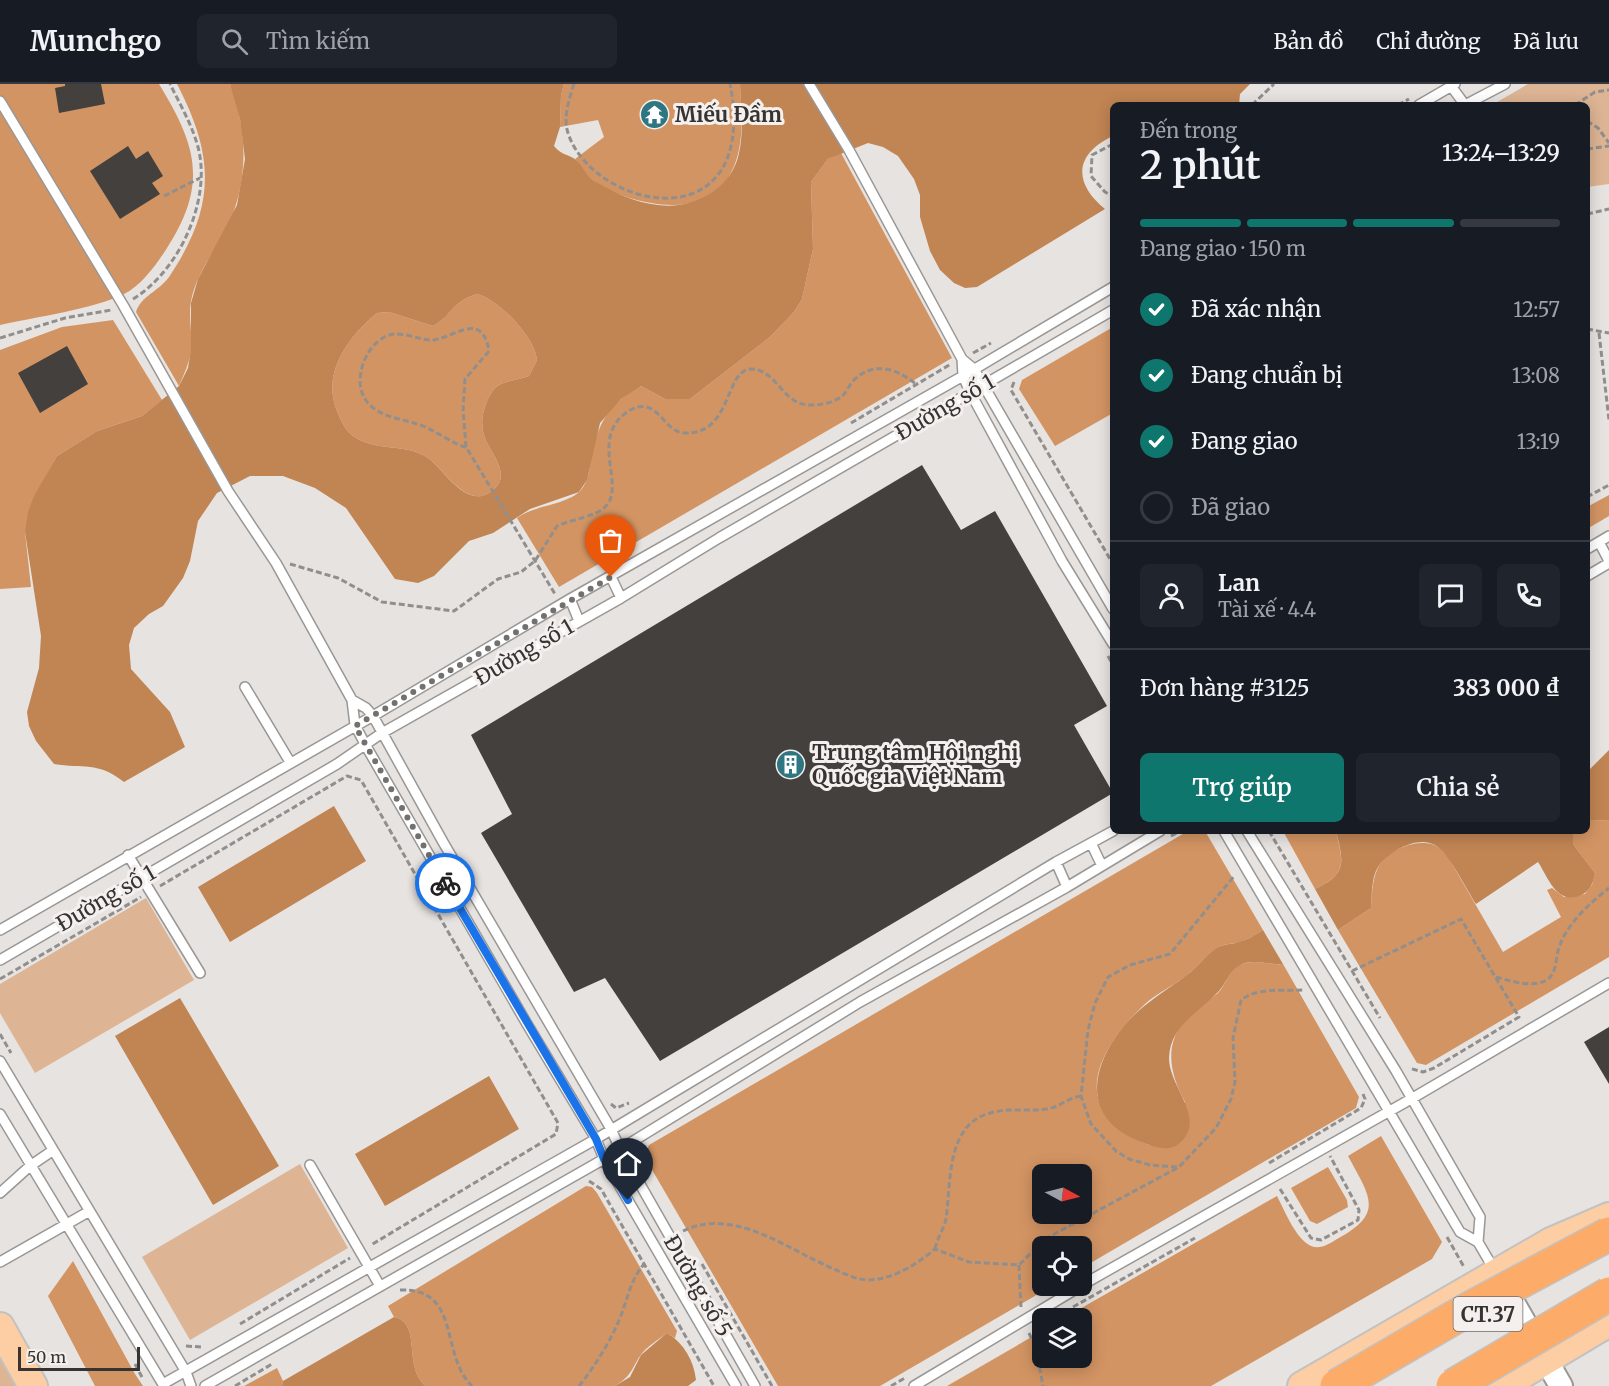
<!DOCTYPE html>
<html lang="vi">
<meta charset="utf-8">
<style>
body{margin:0;font-family:Merriweather,serif;background:#20242c;color:#f1f3f6;height:100vh;display:flex;flex-direction:column;font-size:22px;white-space:nowrap}
*{box-sizing:border-box;margin:0}
p{font-size:20px;color:#9ea1a6}
.icon{flex:none;width:33px;height:33px;fill:none;stroke:currentColor;stroke-width:2;stroke-linecap:round;stroke-linejoin:round}
.map{position:relative;flex:1;overflow:hidden}
.drawer{position:absolute;left:1110px;top:18px;width:480px;height:732px;display:flex;flex-direction:column;background:#171b24;border-radius:9px;box-shadow:0 3px 15px #0003}
.drawer>*{flex:none}
.needle{width:39px;rotate:97deg}
.controls{position:absolute;left:1032px;top:1080px;display:grid;gap:12px}
.controls a{display:grid;place-items:center;width:60px;height:60px;border-radius:9px;background:#171b24;box-shadow:0 3px 15px #0003;font-size:30px}
.scale{position:absolute;left:18px;bottom:15px;width:122px;box-sizing:border-box;padding-left:6px;border:3px solid #353433;border-top:0;font-size:16px;line-height:21px;white-space:nowrap;color:#353433;-webkit-text-stroke:4px #f5f0ed;paint-order:stroke}
.pin{position:absolute;display:grid;place-items:center;width:51px;height:51px;color:#fff;margin:-62px -26px;border-radius:50% 50% 50% 0;rotate:-45deg;box-shadow:0 0 6px #0007}
.pin .icon{rotate:45deg}
.courier{position:absolute;display:grid;place-items:center;width:60px;height:60px;margin:-30px;border:4px solid #1a73e8;border-radius:50%;background:#fff;color:#222;box-shadow:0 2px 8px #0007}
.summary em{font-style:normal;font-weight:600}
.summary div{display:flex;flex-direction:column-reverse}
.summary{display:flex;align-items:center;justify-content:space-between;height:102px;padding:0 30px}
h1{font-size:39px;font-weight:600;line-height:45px}
.bar{display:grid;grid-template-columns:repeat(4,1fr);gap:9px 6px;align-content:center;height:72px;padding:0 30px}
.bar i{height:8px;border-radius:4px;background:#363941}
.bar .current{background:#0f766e}
.bar p{grid-column:span 4}
.line{display:flex;align-items:center;gap:15px;padding:0 30px;border-top:2px solid #363941}
.line div{flex:1}
.round{display:grid;place-items:center;flex:none;width:63px;height:63px;border-radius:9px;background:#20242c}
ol{padding:0 30px;list-style:none}
li{display:flex;align-items:center;gap:18px;height:66px}
li p{margin-inline-start:auto}
li .icon{padding:6px;border-radius:50%;background:#0f766e;color:#fff;stroke-width:4}
li:last-child{color:#9ea1a6}
li i{width:33px;height:33px;border:3px solid #363941;border-radius:50%}
.cta{display:flex;gap:12px;margin-top:auto;padding:12px 30px}
.cta a{flex:1;height:69px;border-radius:9px;background:#0f766e;color:#fff;font-size:24px;font-weight:600;line-height:69px;text-align:center}
.cta a+a{background:#20242c;color:#f1f3f6}
header{display:flex;align-items:center;gap:36px;box-sizing:border-box;height:84px;padding:0 30px;background:#171b24;border-bottom:2px solid #363941}
header strong{font-size:28px}
nav{display:flex;gap:33px;margin-inline-start:auto;font-size:21px}
.search{width:420px;height:54px;background:#20242c;display:flex;align-items:center;gap:15px;box-sizing:border-box;padding:0 21px;border-radius:9px;color:#9ea1a6;font-size:22px}
.map>svg:first-child{display:block}
.green{fill:#ddb494}
.forest{fill:#d39463;fill-rule:evenodd}
.water{fill:#c18453;fill-rule:evenodd}
.building{fill:#43403d}
.lines{fill:none;stroke-linecap:round;stroke-linejoin:round}
.service-casing{stroke:#9a9794;stroke-width:12}
.tertiary-casing{stroke:#9a9794;stroke-width:26}
.primary-casing{stroke:#c2c2c2;stroke-width:32}
.path{stroke:#918f8d;stroke-width:3;stroke-dasharray:6 3;stroke-linecap:butt}
.service{stroke:#fff;stroke-width:9}
.tertiary{stroke:#fff;stroke-width:22}
.primary{stroke:#fdcda4;stroke-width:28}
.motorway-bridge-casing{stroke:#c2c2c2;stroke-width:36;stroke-linecap:butt}
.motorway-bridge{stroke:#fcab68;stroke-width:33}
.done{stroke:#737170;stroke-width:6;stroke-dasharray:0 10.8}
.route{stroke:#1a73e8;stroke-width:8}
.labels{text-anchor:middle;dominant-baseline:central;stroke-width:6;stroke-linejoin:round;paint-order:stroke}
.shield{fill:#f5f0ed;stroke:#6f6c6b;stroke-width:1.5}
.shield-label{font-size:20px;font-weight:bold;fill:#353433}
.poi-label{font-size:21px;font-weight:bold;fill:#353433;stroke:#f5f0ed;text-anchor:start}
.street-label{font-size:21px;fill:#353433;stroke:#f5f0ed}
</style>
<header>
<strong>Munchgo</strong>
<div class="search"><svg class="icon" aria-label="search" viewBox="0 0 24 24"><circle cx="10" cy="10" r="6"/><path d="M15 15l6 6"/></svg>Tìm kiếm</div>
<nav><a>Bản đồ</a><a>Chỉ đường</a><a>Đã lưu</a></nav>
</header>
<div class="map">
<svg width="1609" height="1302" viewBox="0 0 1609 1302">
<rect width="100%" height="100%" fill="#e7e3e0"/>
<path class="green" d="M1528,0H1609V100L1587,103V21H1492Z
M146,814L194,896L35,989L0,929V900Z
M300,1080L348,1164L190,1256L142,1173Z
M0,1261L18,1302H0Z"/>
<path class="forest" d="M0,0H159C197,62 208,100 167,164C156,181 142,201 124,210C94,225 35,233 0,241Z
M177,0H230C249,49 249,104 223,151C211,172 196,192 191,217C188,233 193,251 191,267C189,280 184,290 179,302L136,228C141,212 159,207 169,193C216,123 215,73 177,0Z
M564,0H740C742,35 746,74 722,102C694,136 622,118 592,96C585,91 580,81 575,75L604,53L598,36L560,43L561,11Z
M841,69L952,274L559,503L517,434C534,421 568,421 581,406C588,398 589,387 591,376C597,341 608,319 641,302L665,315H690L770,253L794,228L802,215L813,165L811,98L828,75Z
M477,210C498,215 535,253 537,276L529,292C519,296 508,296 499,301C492,306 489,312 486,320C482,330 481,341 484,351C488,368 518,393 487,410C466,422 443,385 428,374C409,360 379,367 358,355C346,349 342,339 337,327C321,289 349,252 377,229L389,228L433,242C453,232 449,219 477,210Z
M113,236L162,316L142,332L97,347L57,372L46,392L25,448L31,503L0,505V266L62,243Z
M1113,243V329L1055,362L1019,305L1022,296Z
M1609,411V432L1587,445V423Z
M1609,736V873L1426,981L1417,979L1338,846L1371,824C1372,812 1372,797 1377,786C1385,767 1415,754 1434,761C1440,763 1444,769 1448,773L1503,868L1561,833L1547,806L1552,804L1564,813L1585,810L1592,801L1595,789L1573,760L1572,748L1587,747V737Z
M1188,747H1205L1263,846C1257,850 1250,854 1243,857C1236,860 1228,859 1221,862C1207,868 1198,883 1186,892C1173,902 1157,909 1145,920C1094,968 1067,1029 1149,1061L1185,1018C1168,987 1163,955 1192,929C1200,922 1210,916 1218,909C1228,899 1229,882 1245,879C1257,876 1270,881 1283,880L1359,1013L1356,1024L1082,1184V1162H1042V1202H1052L880,1302H778L644,1072L649,1061ZM1042,1090H1082V1130H1042Z
M1283,747H1336C1343,779 1348,789 1315,805Z
M1381,1052L1442,1158L1432,1175L1211,1302H947L1042,1247V1274H1082V1234H1064L1277,1112C1285,1127 1295,1154 1311,1162C1320,1166 1329,1160 1337,1155C1385,1129 1370,1113 1348,1072Z
M1328,1083L1347,1116L1348,1123L1317,1140L1310,1137L1291,1104Z
M586,1102L592,1103L597,1109L677,1247L675,1254L667,1249C658,1256 646,1263 640,1272C630,1288 631,1292 615,1302H426C402,1283 423,1239 394,1233L388,1222Z
M73,1177L135,1290L143,1302H95L48,1212Z
M277,1284L283,1297L282,1302H244Z"/>
<path class="water" d="M230,0H564L561,11L560,43L554,62C562,72 569,70 576,76C583,82 586,92 594,97C613,108 636,119 658,121C693,126 732,105 739,69C744,47 741,22 740,0H1250L1240,10L1239,21H1113V52C1074,70 1073,99 1105,125L977,203L965,204L954,199L940,186L930,167L920,133V111L914,95L898,72L883,63L868,59L828,75L811,98L813,165L802,215L794,228L770,253L690,315H665L641,302L621,315L600,339L587,396L579,408L530,425L493,449L469,457L434,492L418,499L395,495L346,424L315,404L283,392H250L217,409L198,437L190,477L183,494L163,522L149,530L134,544L129,561L131,585L170,628L185,663L124,698C98,677 83,685 54,680L36,657L29,642L27,628L39,584L41,552L25,448L28,428L34,412L57,372L97,347L142,332L179,302L188,284L191,265V219L198,195L237,121L245,75L240,35ZM477,210C498,215 535,253 537,276L529,292C519,296 508,296 499,301C492,306 489,312 486,320C482,330 481,341 484,351C488,368 518,393 487,410C465,422 443,385 428,374C409,360 379,367 358,355C346,349 342,339 337,327C321,289 349,252 377,229L389,228L433,242C453,232 449,219 477,210Z
M1609,666V736L1587,737V688Z
M334,722L366,777L230,858L198,803Z
M1336,747H1573V760L1595,789C1593,800 1590,808 1579,812C1556,820 1548,793 1538,778L1476,820C1467,806 1450,772 1438,763C1420,749 1389,767 1378,783C1371,794 1372,812 1371,824L1338,846L1315,805C1347,790 1344,779 1336,747Z
M1263,846L1283,880C1270,881 1253,875 1242,880C1229,886 1228,897 1219,907C1200,928 1170,941 1169,974C1169,1003 1206,1033 1181,1058C1169,1070 1152,1062 1139,1057C1088,1037 1088,994 1115,954C1134,925 1160,911 1187,891C1198,883 1208,867 1221,862C1226,860 1233,860 1239,858C1247,856 1255,851 1263,846Z
M180,914L279,1082L213,1121L115,952Z
M489,992L519,1045L385,1122L355,1070Z
M394,1233C423,1239 402,1283 426,1302H282L283,1297Z
M667,1249C684,1259 694,1277 696,1296L688,1302H615L630,1293L641,1271Z"/>
<path class="building" d="M65,0H101L105,20L59,29L55,4L65,2Z
M128,62L136,75L148,67L163,92L152,99L160,110L120,135L90,87Z
M67,262L88,300L40,329L18,289Z
M922,381L961,446L995,427L1107,622L1074,641L1113,709L660,977L605,894L574,908L481,749L512,730L471,651Z
M1609,943V1000L1584,958Z"/>
<g class="lines">
<defs>
<path id="service" d="M809,0L849,66L962,275L974,285L1113,525
M1451,2L1465,21
M0,17L123,221L228,407L276,479L352,616L355,641L366,662L527,940L596,1055L604,1075L736,1302
M1419,21L1455,0
M1465,21L1505,0
M962,275L963,292L970,308L1062,477L1113,560
M1599,458L1609,477
M1587,465L1609,452
M1587,492L1609,479
M611,493L621,514
M570,515L579,537
M245,603L290,678
M352,616L366,624L373,632L443,758L611,1045L620,1065L755,1302
M1224,747L1460,1148L1478,1158L1495,1187
M1247,747L1396,987L1480,1133L1478,1158
M1091,759L1102,782
M128,771L200,889
M1056,778L1067,803
M0,846L373,632L570,515L963,292L1113,203
M0,876L337,680L382,649L621,514L719,454L1113,226
M0,977L186,1288L191,1302
M0,1030L164,1302
M310,1081L380,1202
M0,1109L30,1082L52,1067
M0,1178L88,1128
M1082,1201L1411,1015L1609,899
M163,1300L596,1055L1056,778L1113,747
M205,1302L604,1075L860,918L1067,803L1160,747
M914,1302L1081,1202"/>
<path id="tertiary" d="M1499,1194L1561,1302"/>
<path id="primary" d="M0,1243L33,1302
M1302,1302L1551,1158L1609,1133
M1502,1302L1609,1238"/>
</defs>
<use href="#service" class="service-casing"/>
<use href="#tertiary" class="tertiary-casing"/>
<use href="#primary" class="primary-casing"/>
<path class="path" d="M574,0C569,15 563,34 568,49C585,103 677,140 717,92C737,68 736,29 730,0
M1252,21L1274,0
M1398,21L1409,15
M1575,21L1595,8L1609,6
M1587,37L1598,44L1609,59
M1113,60L1092,71L1091,92L1105,108L1113,112
M1587,65L1609,62
M164,112L200,94
M1587,130L1609,125
M133,215C179,187 212,116 198,63C192,41 180,20 170,0
M1587,245L1609,249
M1599,249L1609,336
M0,254L65,234L111,226
M973,269L991,259
M1014,298L1011,306L1113,480
M851,339L951,280
M466,363C456,362 432,344 417,340C399,334 377,333 365,315C351,293 369,252 395,250C406,249 420,256 431,256C452,256 482,224 489,267L465,295L463,326L466,363L555,510
M1587,413L1609,401
M290,480L338,494L382,518L454,527L498,495L521,488L535,477L557,442C572,435 591,434 604,424C628,404 588,355 627,328C657,308 663,349 685,349C733,350 724,286 751,285C777,285 782,321 810,321C821,321 832,319 841,313C847,309 849,300 855,295C875,277 897,285 916,300
M1108,572L1113,581
M1269,747L1380,934
M1171,752L1180,747
M160,802L347,692L361,696L558,1039L556,1050L371,1161
M1352,887L1461,835L1519,933L1434,984L1423,988L1409,984
M1496,893C1511,897 1543,908 1553,889C1557,880 1556,870 1560,861C1567,840 1591,818 1609,804
M0,895L141,813
M0,950L11,969
M611,1020L616,1024L629,1019
M1269,1079L1361,1024L1365,1015L1363,1010
M1177,1083L1150,1081L1129,1075L1116,1067L1091,1040L1081,1012L1088,946L1095,919L1108,893L1130,881L1170,870L1235,791
M589,1097L601,1105L714,1302
M1280,1105L1311,1154L1321,1156L1358,1136L1359,1126L1330,1072
M683,1147C734,1122 788,1166 834,1185C845,1190 857,1196 869,1196C894,1195 917,1180 935,1165L969,1178L1019,1181L1045,1155L1179,1083L1216,1044L1231,1015L1235,998L1233,954L1241,916C1258,903 1282,907 1303,906
M1447,1153L1464,1183
M935,1165C937,1154 944,1145 946,1135C951,1100 946,1043 987,1030C1007,1023 1026,1028 1047,1025C1059,1023 1068,1014 1081,1012
M702,1180L772,1302
M1019,1181L1021,1224
M400,1206C462,1204 439,1270 472,1302
M1073,1223L1195,1154
M240,1240L350,1174
M1029,1249L1036,1264L1043,1302
M186,1262L201,1263
M135,1280L142,1293
M235,1302L272,1280
M579,1302C595,1282 610,1258 620,1234C628,1214 630,1196 645,1179
M891,1302L905,1294"/>
<use href="#service" class="service"/>
<use href="#tertiary" class="tertiary"/>
<use href="#primary" class="primary"/>
<defs>
<path id="motorway-bridge" d="M1337,1302L1467,1226L1609,1150
M1453,1302L1609,1210"/>
</defs>
<use href="#motorway-bridge" class="motorway-bridge-casing"/>
<use href="#motorway-bridge" class="motorway-bridge"/>
</g>
<g class="lines">
<path class="done" d="M445,799L355,642L611,493"/>
<path class="route" d="M445,799L596,1055L604,1075L628,1116"/>
</g>
<defs>
<symbol id="temple-disc" viewBox="-11 -11 22 22"><circle r="9.5" fill="#2e7681" stroke="#f5f0ed"/><path d="M0-6L5-2H3V0L6.5 2.5H4V6H1.5V3h-3V6H-4V2.5H-6.5L-3 0V-2H-5Z" fill="#fff"/></symbol>
<symbol id="building-disc" viewBox="-11 -11 22 22"><circle r="9.5" fill="#2e7681" stroke="#f5f0ed"/><path d="M-4-6H4V6H1V3H-1V6H-4ZM-2.5-4.3h1.7v1.8h-1.7ZM.8-4.3h1.7v1.8H.8ZM-2.5-1h1.7V.8h-1.7ZM.8-1h1.7V.8H.8Z" fill="#fff"/></symbol>
</defs>
<g fill-rule="evenodd">
<use href="#temple-disc" x="638" y="14" width="33" height="33"/>
<use href="#building-disc" x="774" y="664" width="33" height="33"/>
</g>
<g class="labels">
<rect class="shield" x="1453.5" y="1213" width="69" height="34" rx="4.5"/>
<g class="shield-label">
<text x="1488" y="1230">CT.37</text>
</g>
<g class="poi-label">
<text x="675" y="30">Miếu Đầm</text>
<text x="812" y="668">Trung tâm Hội nghị<tspan x="812" dy="24">Quốc gia Việt Nam</tspan></text>
</g>
<g class="street-label">
<text transform="translate(945 323) rotate(-30)">Đường số 1</text>
<text transform="translate(524 568) rotate(-30)">Đường số 1</text>
<text transform="translate(106 814) rotate(-30)">Đường số 1</text>
<text transform="translate(698 1202) rotate(60)">Đường số 5</text>
</g>
</g>
</svg>
<div class="controls">
<a><svg class="needle" viewBox="-14 -14 28 28"><path d="M0-13l5 13h-10z" fill="#e53935"/><path d="M0 13l5-13h-10z" fill="#9ea1a6"/></svg></a>
<a><svg class="icon" aria-label="locate" viewBox="0 0 24 24"><circle cx="12" cy="12" r="6"/><path d="M12 2v4M12 18v4M2 12h4M18 12h4"/></svg></a>
<a><svg class="icon" aria-label="layers" viewBox="0 0 24 24"><path d="M12 4l9 5-9 5-9-5zM3 14l9 5 9-5"/></svg></a>
</div>
<div class="scale">50 m</div>
<div class="pin" style="left:611px;top:493px;background:#ea580c"><svg class="icon" aria-label="bag" viewBox="0 0 24 24"><path d="M5 8h14l-1 12H6zM9 8a3 3 0 0 1 6 0"/></svg></div>
<div class="pin" style="left:628px;top:1116px;background:#1f2937"><svg class="icon" aria-label="home" viewBox="0 0 24 24"><path d="M3 11l9-7 9 7M6 9v11h12V9"/></svg></div>
<div class="courier" style="left:445px;top:799px"><svg class="icon" aria-label="bike" viewBox="0 0 24 24"><circle cx="6" cy="16" r="4"/><circle cx="18" cy="16" r="4"/><path d="M6 16l4-8h5l3 8M10 8l3 8H6M13 5h3"/></svg></div>
<section class="drawer">
<div class="summary"><div><h1>2 phút</h1><p>Đến trong</p></div><em>13:24–13:29</em></div>
<div class="bar"><i class="current"></i><i class="current"></i><i class="current"></i><i></i><p>Đang giao · 150 m</p></div>
<ol>
<li><svg class="icon" aria-label="check" viewBox="0 0 24 24"><path d="M5 12l5 5 9-10"/></svg>Đã xác nhận<p>12:57</p></li>
<li><svg class="icon" aria-label="check" viewBox="0 0 24 24"><path d="M5 12l5 5 9-10"/></svg>Đang chuẩn bị<p>13:08</p></li>
<li><svg class="icon" aria-label="check" viewBox="0 0 24 24"><path d="M5 12l5 5 9-10"/></svg>Đang giao<p>13:19</p></li>
<li><i></i>Đã giao</li>
</ol>
<div class="line" style="height:108px"><a class="round"><svg class="icon" aria-label="person" viewBox="0 0 24 24"><circle cx="12" cy="8" r="4"/><path d="M4 21q1-7 8-7t8 7"/></svg></a><div><b>Lan</b><p>Tài xế · 4.4</p></div><a class="round"><svg class="icon" aria-label="chat" viewBox="0 0 24 24"><path d="M4 5h16v11H9l-5 4z"/></svg></a><a class="round"><svg class="icon" aria-label="phone" viewBox="0 0 24 24"><path d="M5 4h4l2 5-3 2q2 4 5 5l2-3 5 2v4C11 20 4 13 5 4z"/></svg></a></div>
<div class="line" style="height:78px"><div>Đơn hàng #3125</div><b>383 000 ₫</b></div>
<div class="cta"><a>Trợ giúp</a><a>Chia sẻ</a></div>
</section>
</div>
